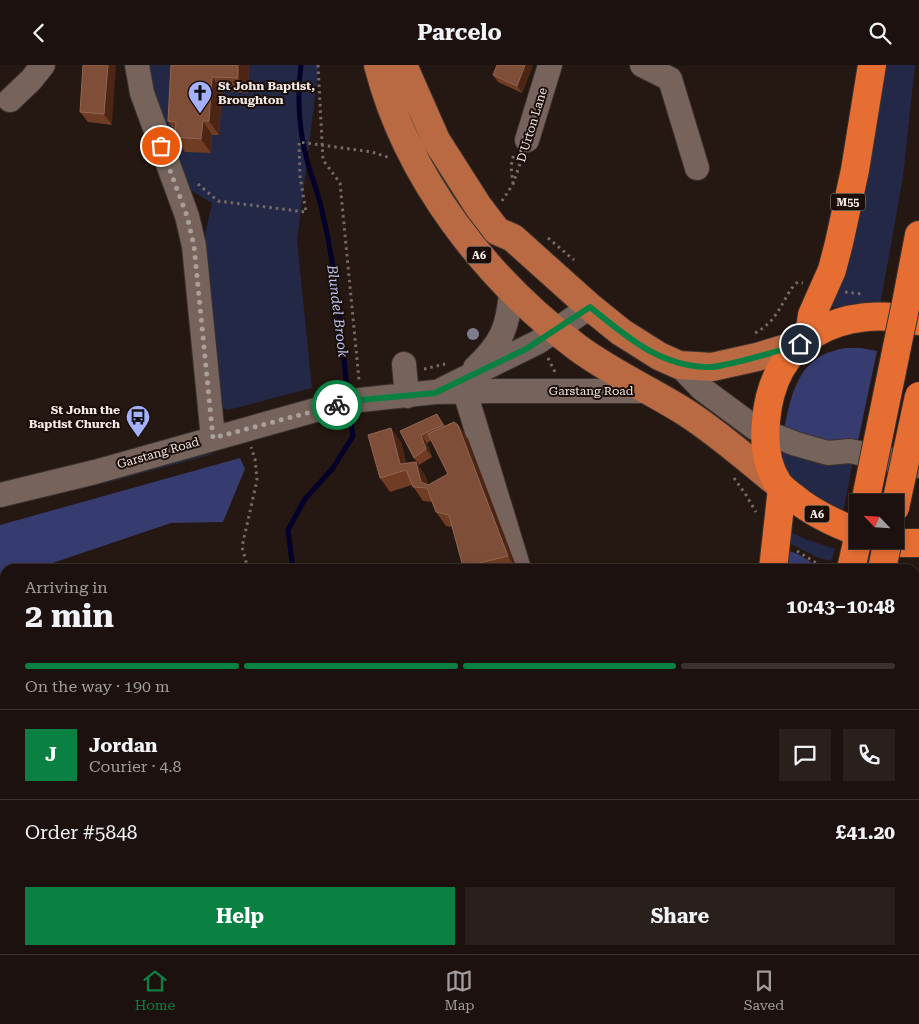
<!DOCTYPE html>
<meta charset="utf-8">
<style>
body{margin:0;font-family:"Roboto Serif",serif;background:#291f1c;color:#f1f3f6;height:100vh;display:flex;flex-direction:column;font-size:19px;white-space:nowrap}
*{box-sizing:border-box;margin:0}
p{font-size:16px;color:#a09d9e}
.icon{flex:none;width:28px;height:28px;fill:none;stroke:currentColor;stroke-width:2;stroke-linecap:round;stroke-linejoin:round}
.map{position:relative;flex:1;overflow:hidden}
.details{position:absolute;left:0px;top:499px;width:920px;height:391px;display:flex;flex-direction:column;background:#1c110e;border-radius:15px 15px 0 0;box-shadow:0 2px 8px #0003,0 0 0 1px #3a312e}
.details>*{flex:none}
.needle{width:32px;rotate:295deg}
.fabs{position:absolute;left:849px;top:429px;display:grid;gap:10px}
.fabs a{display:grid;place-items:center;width:55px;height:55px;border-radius:0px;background:#1c110e;box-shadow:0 2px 8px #0003,0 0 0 1px #3a312e;font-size:25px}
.pin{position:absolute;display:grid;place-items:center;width:42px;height:42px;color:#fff;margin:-21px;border:2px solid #fff;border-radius:50%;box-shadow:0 1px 5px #0007}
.courier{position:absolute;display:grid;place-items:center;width:50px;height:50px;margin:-25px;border:4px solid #0b8043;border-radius:50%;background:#fff;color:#222;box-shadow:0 1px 6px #0007}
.summary em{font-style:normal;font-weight:700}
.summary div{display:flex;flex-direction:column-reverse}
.summary{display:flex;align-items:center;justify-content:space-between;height:85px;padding:0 25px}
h1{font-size:32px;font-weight:700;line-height:38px}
.bar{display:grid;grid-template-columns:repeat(4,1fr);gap:8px 5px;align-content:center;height:60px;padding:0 25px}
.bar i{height:6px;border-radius:4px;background:#3a312e}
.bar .current{background:#0b8043}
.bar p{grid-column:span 4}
.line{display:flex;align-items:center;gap:12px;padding:0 25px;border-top:1px solid #3a312e}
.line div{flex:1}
.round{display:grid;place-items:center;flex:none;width:52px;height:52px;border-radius:0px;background:#291f1c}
.action{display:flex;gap:10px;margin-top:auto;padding:10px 25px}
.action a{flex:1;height:58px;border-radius:0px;background:#0b8043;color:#fff;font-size:20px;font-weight:700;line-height:58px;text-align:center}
.action a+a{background:#291f1c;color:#f1f3f6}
header{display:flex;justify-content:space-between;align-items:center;height:65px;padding:0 25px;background:#1c110e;font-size:22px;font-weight:700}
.tabs{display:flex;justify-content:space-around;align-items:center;height:70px;border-top:1px solid #3a312e;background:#1c110e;font-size:14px;color:#a09d9e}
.tabs a{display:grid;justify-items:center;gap:2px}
.tabs .current{color:#0b8043}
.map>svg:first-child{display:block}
.green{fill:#242847}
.forest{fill:#363c70}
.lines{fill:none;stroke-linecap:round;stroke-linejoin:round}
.stream{stroke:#050029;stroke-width:5}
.minor-casing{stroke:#3c322e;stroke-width:26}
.major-casing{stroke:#3c322e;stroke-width:30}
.highway-casing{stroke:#3c322e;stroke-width:30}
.path{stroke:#776a66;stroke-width:3;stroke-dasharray:2.5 4;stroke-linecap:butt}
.minor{stroke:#75635c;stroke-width:24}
.major{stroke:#b96a43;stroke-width:28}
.highway{stroke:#e76e33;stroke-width:28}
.highway-bridge-casing{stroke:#3c322e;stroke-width:30;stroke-linecap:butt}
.highway-bridge{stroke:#e76e33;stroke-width:28}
.tree{fill:#7f7c8c}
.wall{fill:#703c23}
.shaded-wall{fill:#4c2514}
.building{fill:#7e4e38;stroke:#906653}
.done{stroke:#aa9f9a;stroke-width:5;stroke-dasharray:0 9}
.route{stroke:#0b8043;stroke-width:6}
.labels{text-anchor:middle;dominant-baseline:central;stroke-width:4;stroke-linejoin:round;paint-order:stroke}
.shield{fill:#1b0e09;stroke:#b2a7a2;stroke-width:1}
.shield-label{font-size:11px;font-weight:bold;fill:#f2e8e4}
.poi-label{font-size:12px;font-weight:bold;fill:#f2e8e4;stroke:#1b0e09;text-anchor:start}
.street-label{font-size:12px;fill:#f2e8e4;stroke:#1b0e09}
.water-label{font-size:14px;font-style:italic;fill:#bcc5f7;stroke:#1b0e09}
</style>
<header><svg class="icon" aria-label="back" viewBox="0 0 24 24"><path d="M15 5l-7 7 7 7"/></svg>Parcelo<svg class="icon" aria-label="search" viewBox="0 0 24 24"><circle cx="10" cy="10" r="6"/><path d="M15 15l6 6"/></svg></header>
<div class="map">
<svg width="919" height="889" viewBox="0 0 919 889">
<rect width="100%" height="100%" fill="#251712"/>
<path class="green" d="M147,0H319L297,176L312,323L228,345L222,343L204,174L212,138L184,121Z
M880,0H915L903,112L880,241H851L821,243Z
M782,383L853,396L843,448L790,417L782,394Z
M212,385L213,389L102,419L101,414Z
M785,464L805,474L835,484L831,496L819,493L785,476Z
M919,795V889H895L896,885H915V811Z"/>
<path class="forest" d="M845,283H861L877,286L857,381H825L784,365C789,339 795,307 819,292C827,287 836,285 845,283Z
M240,393L245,404L223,457L171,458L35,504H5V512L0,513V460Z
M783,484L798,489L822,504H780Z
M915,528L919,529V609L915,622Z
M919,690V795L915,811V705Z"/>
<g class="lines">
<path class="stream" d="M301,0C297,32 299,67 308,99C313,116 320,133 323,150C337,210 341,271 348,332
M293,504L288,465L305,434L333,403L353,371L349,343
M392,889V885"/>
<defs>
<path id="minor" d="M137,0L142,28L187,151L194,181L213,373
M642,0L670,14L697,103
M10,35L31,15L43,0
M527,75L550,0
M404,299L407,331
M679,300L701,323L755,363L796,379L828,388L850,386L919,401
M475,303C502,278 508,262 511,227
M443,324L538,277L590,242
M465,327L519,504
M0,430L95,407L319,344L360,335L435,327L492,326H647"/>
<path id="major" d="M378,0C407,113 486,214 578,283C612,308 650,325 685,347C718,368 748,395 778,419
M403,0L436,75L478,141L497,166L513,173L590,242L621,267L659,291L679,300L712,302L757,292L800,279"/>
<path id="highway" d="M907,233L919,170
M809,271L812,250L832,205L839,178L855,105L872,0
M858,467C833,458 812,448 792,431C787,427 781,423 778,418C766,400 764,377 766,356C773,271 841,239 919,256
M885,475L899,478H919
M773,504L782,423
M851,504L858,473
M915,646L919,633
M720,889V885
M767,889L768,885
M798,889L799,885
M840,889L842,885"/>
</defs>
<use href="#minor" class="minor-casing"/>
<use href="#major" class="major-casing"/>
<use href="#highway" class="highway-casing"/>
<path class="path" d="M318,0L323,95L340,118L359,315
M198,119L218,136L306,147L300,111L299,77L372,87L390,93
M513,119L511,101L514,88
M502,136L513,119L522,93
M548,173L574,195
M845,227L861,229
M755,268C779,255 780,238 795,219L798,217L803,218
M548,293L555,307
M424,304L445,299
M734,413L746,430L756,447
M797,486L818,499L831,504
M248,504L242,482L257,415L255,394L251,382
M915,524L919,525
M915,788L919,772
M367,889L368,885
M889,889L890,885"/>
<use href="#minor" class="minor"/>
<use href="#major" class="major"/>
<use href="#highway" class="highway"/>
<defs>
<path id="highway-bridge" d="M865,438L907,233
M895,443L919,331
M882,504L888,475"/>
</defs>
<use href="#highway-bridge" class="highway-bridge-casing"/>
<use href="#highway-bridge" class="highway-bridge"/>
</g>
<circle class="tree" cx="473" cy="269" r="6"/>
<path class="wall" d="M83,0L112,60L88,57L80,47Z
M171,0H249L248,28L222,26L219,70H212L211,88L185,87L175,72V67L168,56Z
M533,0L522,28L498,17L493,10Z
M437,349L445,361L458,360L468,374L517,504H464L463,502L452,462L446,461L436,447L432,437L423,436L412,420L390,427L380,413L401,377L406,398L416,397L426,412L428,420L448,409L432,375L427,378L432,392L419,400L414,393L400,366Z"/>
<path class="shaded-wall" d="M108,0H116L112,60L104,49Z
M238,0H249L248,28L238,13Z
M525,0H533L522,28L517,21Z
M212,12L222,26L219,70L209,56Z
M203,56L212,70L211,88L201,74Z
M458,360L468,374L517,504L508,491Z
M391,363L401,377L409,409L400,399Z
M421,370L427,378L432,392L426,384Z
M416,397L426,412L430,426L421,417Z"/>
<path class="building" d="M83,0H108L104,49L80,47Z
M171,0H238V13L212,12L209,56H203L201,74L175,72L176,57L168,56Z
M497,0H525L517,21L493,10Z
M437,349L443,360L421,370L426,384L414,393L400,366Z
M454,357L458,360L508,491L463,502L449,450L436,447L427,423L413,422L406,405L380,413L368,370L391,363L400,399L416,397L421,417L428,420L448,409L428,369Z"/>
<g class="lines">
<path class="done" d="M161,81L187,151L194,181L213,373L337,340"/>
<path class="route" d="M337,340L360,335L435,328L526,284L590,242C627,272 661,303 711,302C718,302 726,299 733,298C756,293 778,286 800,279"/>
</g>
<defs>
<symbol id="church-pin" viewBox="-11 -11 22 30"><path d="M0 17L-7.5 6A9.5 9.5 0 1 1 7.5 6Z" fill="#a5b1fc" stroke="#1b0e09"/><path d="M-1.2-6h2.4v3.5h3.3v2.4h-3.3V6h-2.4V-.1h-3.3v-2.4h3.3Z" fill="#111"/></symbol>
<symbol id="bus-pin" viewBox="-11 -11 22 30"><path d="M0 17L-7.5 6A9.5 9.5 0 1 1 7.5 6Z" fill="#a5b1fc" stroke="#1b0e09"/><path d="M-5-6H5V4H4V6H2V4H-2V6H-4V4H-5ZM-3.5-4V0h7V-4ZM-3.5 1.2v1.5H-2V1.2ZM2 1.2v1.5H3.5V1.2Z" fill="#111"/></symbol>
</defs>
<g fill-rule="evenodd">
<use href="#church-pin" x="186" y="14" width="28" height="38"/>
<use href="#bus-pin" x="124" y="338" width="28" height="38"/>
</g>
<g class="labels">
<g class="shield">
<rect x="830.5" y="128.5" width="35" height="17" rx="4"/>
<rect x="466.5" y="181.5" width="25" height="17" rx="4"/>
<rect x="804.5" y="440.5" width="25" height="17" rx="4"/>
</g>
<g class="shield-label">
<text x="848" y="137">M55</text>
<text x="479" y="190">A6</text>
<text x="817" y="449">A6</text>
</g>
<g class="poi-label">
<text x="218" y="21">St John Baptist,<tspan x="218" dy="14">Broughton</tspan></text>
<text x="120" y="345" text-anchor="end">St John the<tspan x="120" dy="14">Baptist Church</tspan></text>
</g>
<g class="street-label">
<text transform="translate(532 60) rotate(-73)">D'Urton Lane</text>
<text x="591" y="326">Garstang Road</text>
<text transform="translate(158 388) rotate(-16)">Garstang Road</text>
</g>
<g class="water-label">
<text transform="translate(338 246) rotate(83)">Blundel Brook</text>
</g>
</g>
</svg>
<div class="fabs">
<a><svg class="needle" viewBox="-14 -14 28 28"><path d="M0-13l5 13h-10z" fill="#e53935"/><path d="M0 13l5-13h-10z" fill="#a09d9e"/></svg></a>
</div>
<div class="pin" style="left:161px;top:81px;background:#ea580c"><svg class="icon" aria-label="bag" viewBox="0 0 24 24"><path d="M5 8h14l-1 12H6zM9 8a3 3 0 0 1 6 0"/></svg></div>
<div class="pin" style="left:800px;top:279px;background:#1f2937"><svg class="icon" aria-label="home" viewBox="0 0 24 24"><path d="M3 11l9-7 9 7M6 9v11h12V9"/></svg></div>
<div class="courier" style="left:337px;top:340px"><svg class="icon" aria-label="bike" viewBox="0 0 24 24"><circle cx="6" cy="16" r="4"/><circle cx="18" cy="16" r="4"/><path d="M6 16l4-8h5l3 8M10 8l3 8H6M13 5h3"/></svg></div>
<section class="details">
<div class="summary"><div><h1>2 min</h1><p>Arriving in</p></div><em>10:43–10:48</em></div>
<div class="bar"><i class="current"></i><i class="current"></i><i class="current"></i><i></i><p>On the way · 190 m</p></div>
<div class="line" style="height:90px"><b class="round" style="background:#0b8043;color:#fff">J</b><div><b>Jordan</b><p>Courier · 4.8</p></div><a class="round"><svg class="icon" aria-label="chat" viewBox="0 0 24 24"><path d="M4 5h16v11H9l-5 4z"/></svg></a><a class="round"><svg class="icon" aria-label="phone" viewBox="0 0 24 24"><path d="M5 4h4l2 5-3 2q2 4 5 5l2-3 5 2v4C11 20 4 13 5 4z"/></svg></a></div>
<div class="line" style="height:65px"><div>Order #5848</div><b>£41.20</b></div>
<div class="action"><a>Help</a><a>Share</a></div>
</section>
</div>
<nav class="tabs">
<a class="current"><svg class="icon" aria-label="home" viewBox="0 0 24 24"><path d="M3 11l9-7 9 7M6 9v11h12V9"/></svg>Home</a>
<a><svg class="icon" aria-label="map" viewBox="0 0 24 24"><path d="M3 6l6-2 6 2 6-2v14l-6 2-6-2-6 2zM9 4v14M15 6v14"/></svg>Map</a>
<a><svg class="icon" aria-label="saved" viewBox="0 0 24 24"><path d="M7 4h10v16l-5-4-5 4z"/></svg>Saved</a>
</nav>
